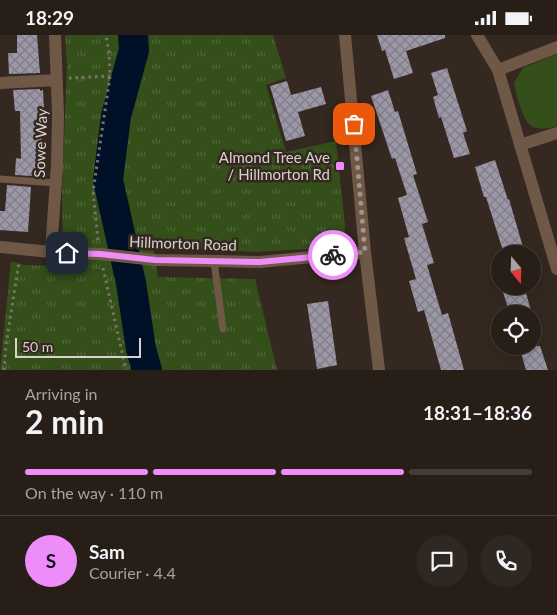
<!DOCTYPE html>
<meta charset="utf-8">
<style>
body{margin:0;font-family:Lato,sans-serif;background:#2f2721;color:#f1f3f6;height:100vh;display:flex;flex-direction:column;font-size:19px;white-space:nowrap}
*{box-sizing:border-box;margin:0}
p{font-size:16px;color:#a4a2a2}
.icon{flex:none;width:28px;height:28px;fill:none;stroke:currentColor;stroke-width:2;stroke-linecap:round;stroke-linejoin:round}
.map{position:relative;height:335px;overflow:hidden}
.sheet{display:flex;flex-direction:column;background:#271e18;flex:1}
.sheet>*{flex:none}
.needle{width:32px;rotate:161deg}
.tools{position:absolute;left:491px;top:210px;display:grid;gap:10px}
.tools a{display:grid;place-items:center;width:50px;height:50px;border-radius:50%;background:#271e18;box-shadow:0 5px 20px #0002,0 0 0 1px #433c37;font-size:25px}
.scale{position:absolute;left:15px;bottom:12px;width:126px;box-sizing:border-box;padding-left:5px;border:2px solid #d9d1cc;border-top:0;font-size:14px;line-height:18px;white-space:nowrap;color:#d9d1cc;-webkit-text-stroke:4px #342820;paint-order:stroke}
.pin{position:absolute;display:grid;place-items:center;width:42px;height:42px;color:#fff;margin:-21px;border-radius:10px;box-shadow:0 2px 8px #0006}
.courier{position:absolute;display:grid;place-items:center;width:50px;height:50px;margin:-25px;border:4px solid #ee8cf9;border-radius:50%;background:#fff;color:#222;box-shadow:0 1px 6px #0007}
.headline em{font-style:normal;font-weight:700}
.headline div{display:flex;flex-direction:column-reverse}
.headline{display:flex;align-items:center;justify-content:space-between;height:85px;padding:0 25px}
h1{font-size:32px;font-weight:700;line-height:38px}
.bar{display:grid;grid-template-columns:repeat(4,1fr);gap:8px 5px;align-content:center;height:60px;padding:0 25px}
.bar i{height:6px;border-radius:4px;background:#433c37}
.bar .active{background:#ee8cf9}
.bar p{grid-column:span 4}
.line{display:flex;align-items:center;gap:12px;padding:0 25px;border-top:1px solid #433c37}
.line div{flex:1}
.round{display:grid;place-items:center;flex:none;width:52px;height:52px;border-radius:26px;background:#2f2721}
.status{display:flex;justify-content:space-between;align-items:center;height:35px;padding:0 25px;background:#271e18;direction:ltr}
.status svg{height:14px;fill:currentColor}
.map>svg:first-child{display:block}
.grass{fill:#344f1a}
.park{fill:url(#park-tufts)}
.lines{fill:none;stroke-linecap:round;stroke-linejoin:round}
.river{stroke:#001127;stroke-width:30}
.building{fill:url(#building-cross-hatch)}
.path{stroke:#7c726b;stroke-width:3;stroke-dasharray:2.5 4;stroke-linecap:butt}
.service{stroke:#705847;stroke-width:7}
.minor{stroke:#705847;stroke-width:12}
.done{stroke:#9f9690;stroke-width:5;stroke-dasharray:0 9}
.route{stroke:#ee8cf9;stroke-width:6}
.poi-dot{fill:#ee8cf9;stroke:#342820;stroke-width:2}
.labels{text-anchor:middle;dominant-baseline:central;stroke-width:5;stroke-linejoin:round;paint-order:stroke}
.street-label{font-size:15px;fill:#d9d1cc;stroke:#342820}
.poi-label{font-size:15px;fill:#d9d1cc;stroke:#342820;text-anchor:end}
</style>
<div class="status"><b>18:29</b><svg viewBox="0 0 49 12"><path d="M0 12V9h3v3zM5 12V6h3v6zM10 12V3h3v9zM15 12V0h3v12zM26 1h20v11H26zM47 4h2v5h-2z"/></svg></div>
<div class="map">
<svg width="557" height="335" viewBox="0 0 557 335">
<defs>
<pattern id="park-tufts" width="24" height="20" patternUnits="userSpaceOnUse" patternTransform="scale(1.25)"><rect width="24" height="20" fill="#344f1a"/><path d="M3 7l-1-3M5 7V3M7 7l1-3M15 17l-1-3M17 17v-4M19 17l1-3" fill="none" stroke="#51673a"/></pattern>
<pattern id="building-cross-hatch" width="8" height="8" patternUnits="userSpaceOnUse" patternTransform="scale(1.25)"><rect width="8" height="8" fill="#9b97a7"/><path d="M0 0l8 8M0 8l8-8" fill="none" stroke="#807d87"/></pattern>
</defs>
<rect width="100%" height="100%" fill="#342820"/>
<path class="grass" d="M557,19V91C532,98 526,91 519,68C517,61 515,55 514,48L523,33Z"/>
<path class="park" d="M65,0H273L286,43L266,50L286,117L336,106L345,191L343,212L253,217L153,210L158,242L255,244L277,335H0L11,226L24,230L63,231L62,155L67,30Z"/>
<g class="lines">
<path class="river" d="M133,0L134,15L116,81L108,145L131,248L141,314L147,335"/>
</g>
<path class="building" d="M17,0H37L40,38L9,39L8,18H17Z
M377,0H445V3L406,16L413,38L394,44L385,15L382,16Z
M447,33L467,96L463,98L470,119L454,123L441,82L439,83L433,62L438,60L431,38Z
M287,46L291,60L321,52L326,69L298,77L305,101L286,106L270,51Z
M40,54V56L43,55L44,74H41L42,138L32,137V141L15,140L16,123L21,124L20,76H15L13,55Z
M388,55L395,77L398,76L404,96L417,139L413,140L428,187L422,189L434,228L427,230L442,280L448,278L464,335H441L424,275L418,277L409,246L416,244L404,203L409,202L398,163L407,160L395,123L392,124L371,61Z
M495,125L508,165L509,164L525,219H504L486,162H484L475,132Z
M7,150L31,152L28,197L0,195V176H5Z
M501,251H524L532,279H510Z
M328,266L337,330L317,334L307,269Z
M519,311H540L548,335H526Z"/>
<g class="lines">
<path class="path" d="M69,43L110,41
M98,205L93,157L110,41L109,18L106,0
M103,233L126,335
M4,335L6,310L19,227"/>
<path class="service" d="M0,144L55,148
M214,226L223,294"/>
<path class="minor" d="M345,0L365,217L379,335
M477,0L498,35L557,234
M498,35L557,12
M0,48L56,45
M520,110L557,98
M0,212L51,217L100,219L155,225L214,226L260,227L365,217
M51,217L57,130L58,79L55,0"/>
</g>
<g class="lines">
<path class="done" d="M333,220L365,217L354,89"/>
<path class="route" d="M67,218L100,219L155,225L260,227L333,220"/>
</g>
<rect class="poi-dot" x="335" y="126" width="10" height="10" rx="2.5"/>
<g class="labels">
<g class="street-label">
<text transform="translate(40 108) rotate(-88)">Sowe Way</text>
<text transform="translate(183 208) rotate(2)">Hillmorton Road</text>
</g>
<g class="poi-label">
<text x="330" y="122">Almond Tree Ave<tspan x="330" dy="17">/ Hillmorton Rd</tspan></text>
</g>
</g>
</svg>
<div class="tools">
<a><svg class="needle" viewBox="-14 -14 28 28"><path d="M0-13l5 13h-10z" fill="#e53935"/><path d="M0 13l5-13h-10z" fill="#a4a2a2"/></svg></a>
<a><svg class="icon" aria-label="locate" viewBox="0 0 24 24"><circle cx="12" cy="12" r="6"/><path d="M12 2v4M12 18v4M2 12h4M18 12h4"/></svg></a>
</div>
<div class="scale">50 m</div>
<div class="pin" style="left:354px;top:89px;background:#ea580c"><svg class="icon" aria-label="bag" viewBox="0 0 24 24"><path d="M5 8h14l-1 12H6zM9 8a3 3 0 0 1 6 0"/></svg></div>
<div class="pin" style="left:67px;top:218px;background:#1f2937"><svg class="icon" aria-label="home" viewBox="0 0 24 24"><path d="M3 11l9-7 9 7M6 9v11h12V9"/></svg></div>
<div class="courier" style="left:333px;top:220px"><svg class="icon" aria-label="bike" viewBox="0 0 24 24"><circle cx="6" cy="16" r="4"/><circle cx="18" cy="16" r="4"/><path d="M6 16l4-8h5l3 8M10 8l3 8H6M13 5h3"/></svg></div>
</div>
<section class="sheet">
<div class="headline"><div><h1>2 min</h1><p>Arriving in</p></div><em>18:31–18:36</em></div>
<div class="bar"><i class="active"></i><i class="active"></i><i class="active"></i><i></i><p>On the way · 110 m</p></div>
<div class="line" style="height:90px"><b class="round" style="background:#ee8cf9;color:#111">S</b><div><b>Sam</b><p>Courier · 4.4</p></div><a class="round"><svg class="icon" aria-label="chat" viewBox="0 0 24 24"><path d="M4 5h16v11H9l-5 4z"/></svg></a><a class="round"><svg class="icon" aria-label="phone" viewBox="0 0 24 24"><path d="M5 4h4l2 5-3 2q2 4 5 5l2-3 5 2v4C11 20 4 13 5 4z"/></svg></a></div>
</section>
